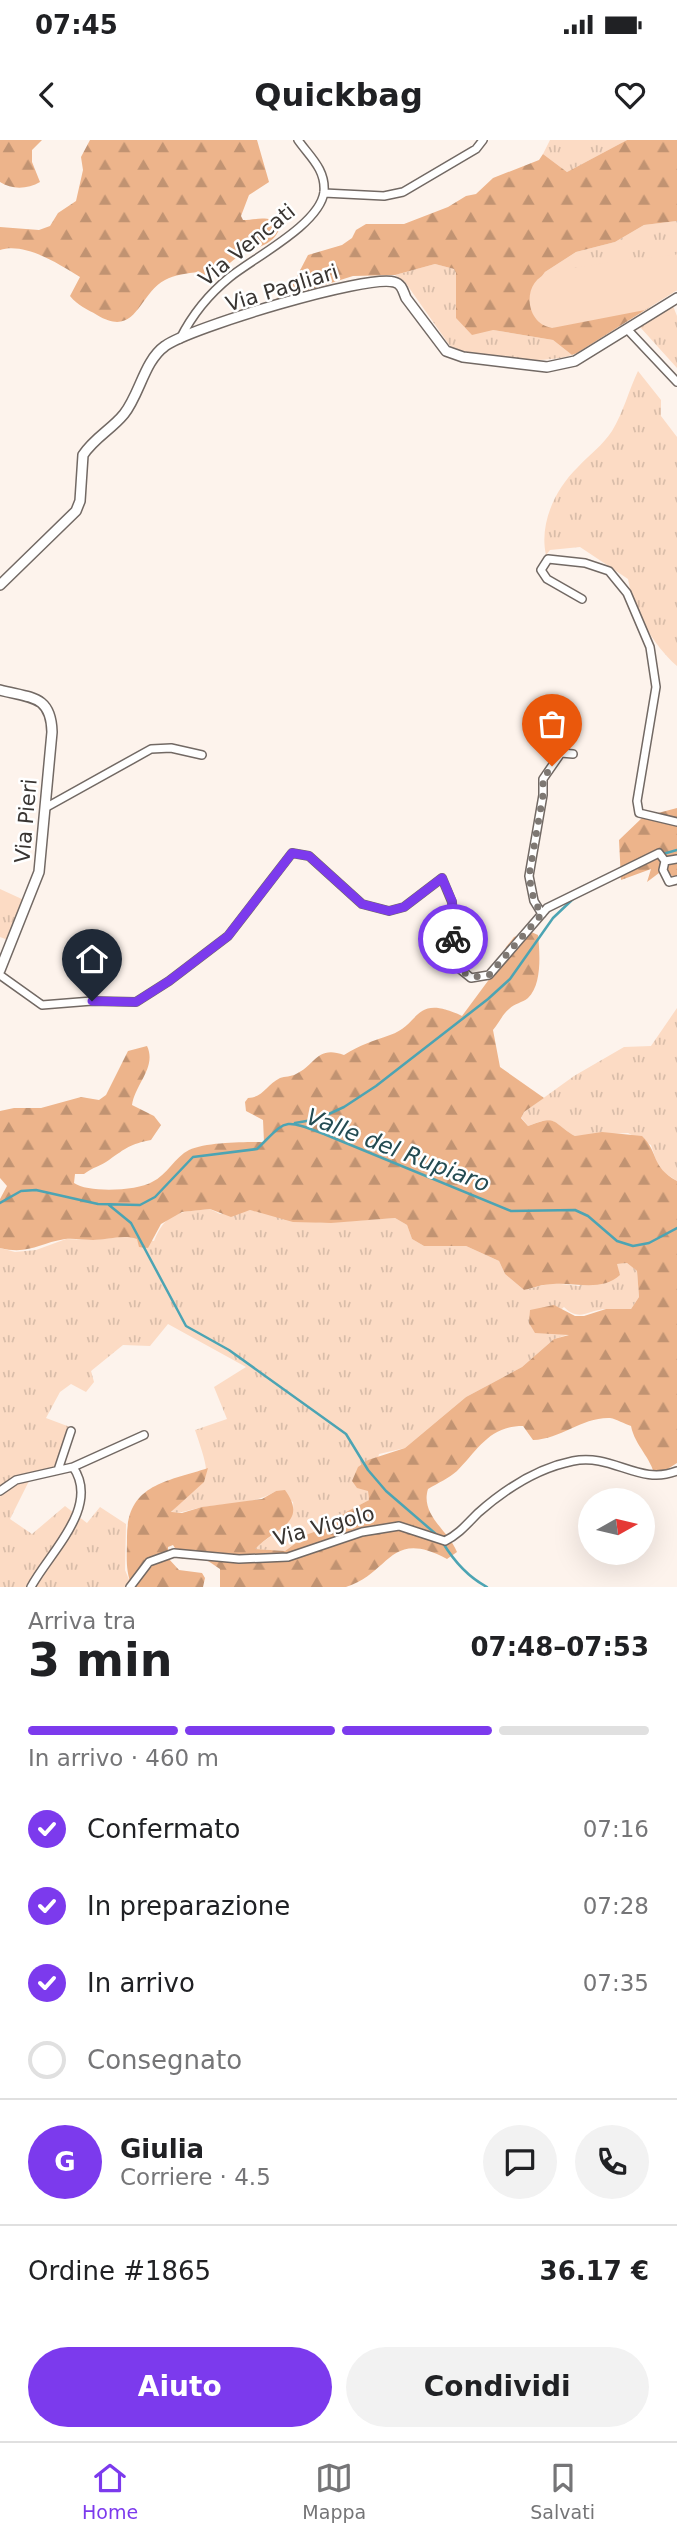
<!DOCTYPE html>
<html lang="it">
<meta charset="utf-8">
<style>
body{margin:0;font-family:"DejaVu Sans",sans-serif;background:#f2f2f2;color:#202124;height:100vh;display:flex;flex-direction:column;font-size:26px;white-space:nowrap}
*{box-sizing:border-box;margin:0}
p{font-size:23px;color:#757577}
.icon{flex:none;width:38px;height:38px;fill:none;stroke:currentColor;stroke-width:2;stroke-linecap:round;stroke-linejoin:round}
.map{position:relative;height:1447px;overflow:hidden}
.drawer{display:flex;flex-direction:column;background:#fff;flex:1}
.drawer>*{flex:none}
.needle{width:46px;rotate:82deg}
.fabs{position:absolute;left:578px;top:1348px;display:grid;gap:14px}
.fabs a{display:grid;place-items:center;width:77px;height:77px;border-radius:50%;background:#fff;box-shadow:0 7px 28px #0002;font-size:35px}
.pin{position:absolute;display:grid;place-items:center;width:60px;height:60px;color:#fff;margin:-72px -30px;border-radius:50% 50% 50% 0;rotate:-45deg;box-shadow:0 0 7px #0007}
.pin .icon{rotate:45deg}
.courier{position:absolute;display:grid;place-items:center;width:70px;height:70px;margin:-35px;border:5px solid #7c3aed;border-radius:50%;background:#fff;color:#222;box-shadow:0 2px 9px #0007}
.headline em{font-style:normal;font-weight:700}
.headline div{display:flex;flex-direction:column-reverse}
.headline{display:flex;align-items:center;justify-content:space-between;height:119px;padding:0 28px}
h1{font-size:46px;font-weight:700;line-height:52px}
.bar{display:grid;grid-template-columns:repeat(4,1fr);gap:10px 7px;align-content:center;height:84px;padding:0 28px}
.bar i{height:9px;border-radius:5px;background:#e0e0e0}
.bar .on{background:#7c3aed}
.bar p{grid-column:span 4}
.line{display:flex;align-items:center;gap:18px;padding:0 28px;border-top:2px solid #e0e0e0}
.line div{flex:1}
.round{display:grid;place-items:center;flex:none;width:74px;height:74px;border-radius:37px;background:#f2f2f2}
ol{padding:0 28px;list-style:none}
li{display:flex;align-items:center;gap:21px;height:77px}
li p{margin-inline-start:auto}
li .icon{padding:7px;border-radius:50%;background:#7c3aed;color:#fff;stroke-width:4}
li:last-child{color:#757577}
li i{width:38px;height:38px;border:4px solid #e0e0e0;border-radius:50%}
.cta{display:flex;gap:14px;margin-top:auto;padding:14px 28px}
.cta a{flex:1;height:80px;border-radius:42px;background:#7c3aed;color:#fff;font-size:28px;font-weight:700;line-height:80px;text-align:center}
.cta a+a{background:#f2f2f2;color:#202124}
.status{display:flex;justify-content:space-between;align-items:center;height:49px;padding:0 35px;background:#fff;direction:ltr}
.status svg{height:19px;fill:currentColor}
header{display:flex;justify-content:space-between;align-items:center;height:91px;padding:0 28px;background:#fff;font-size:32px;font-weight:700}
.tabs{display:flex;justify-content:space-around;align-items:center;height:98px;border-top:2px solid #e0e0e0;background:#fff;font-size:19px;color:#757577}
.tabs a{display:grid;justify-items:center;gap:4px}
.tabs .on{color:#7c3aed}
.map>svg:first-child{display:block}
.grass{fill:url(#grass-tufts)}
.forest{fill:url(#forest-firs)}
.pitch{fill:#fcdbc4}
.lines{fill:none;stroke-linecap:round;stroke-linejoin:round}
.stream{stroke:#4ca4b3;stroke-width:2.5}
.minor-casing{stroke:#726964;stroke-width:10}
.tertiary-casing{stroke:#726964;stroke-width:12}
.minor{stroke:#fff;stroke-width:7}
.tertiary{stroke:#fff;stroke-width:9}
.done{stroke:#7e7873;stroke-width:7;stroke-dasharray:0 12.6}
.route{stroke:#7c3aed;stroke-width:9}
.labels{text-anchor:middle;dominant-baseline:central;stroke-width:5;stroke-linejoin:round;paint-order:stroke}
.street-label{font-size:21px;fill:#393532;stroke:#fff}
.water-label{font-size:23px;font-style:italic;fill:#234b52;stroke:#fff}
</style>
<div class="status"><b>07:45</b><svg viewBox="0 0 49 12"><path d="M0 12V9h3v3zM5 12V6h3v6zM10 12V3h3v9zM15 12V0h3v12zM26 1h20v11H26zM47 4h2v5h-2z"/></svg></div>
<header><svg class="icon" aria-label="back" viewBox="0 0 24 24"><path d="M15 5l-7 7 7 7"/></svg>Quickbag<svg class="icon" aria-label="heart" viewBox="0 0 24 24"><path d="M12 20l-8-8c-3-5 5-10 8-4 3-6 11-1 8 4z"/></svg></header>
<div class="map">
<svg width="677" height="1447" viewBox="0 0 677 1447">
<defs>
<pattern id="grass-tufts" width="24" height="20" patternUnits="userSpaceOnUse" patternTransform="scale(1.75)"><rect width="24" height="20" fill="#fcdbc4"/><path d="M3 7l-1-3M5 7V3M7 7l1-3M15 17l-1-3M17 17v-4M19 17l1-3" fill="none" stroke="#d9bda9"/></pattern>
<pattern id="forest-firs" width="22" height="20" patternUnits="userSpaceOnUse" patternTransform="scale(1.75)"><rect width="22" height="20" fill="#edb48b"/><path d="M5 1l3.5 6h-7zM16 11l3.5 6h-7z" fill="#c19372"/></pattern>
</defs>
<rect width="100%" height="100%" fill="#fdf3ec"/>
<path class="grass" d="M550,0H627L567,32L543,14Z
M677,81V150L650,167L634,170L536,144L545,132L576,112L615,102L644,85Z
M435,124L454,129L456,133V169L493,190L553,200L572,215C544,225 476,219 450,206L405,142L395,135Z
M673,166L677,176V228L640,187Z
M638,231L661,260V276L677,297V526C653,505 633,470 628,439L580,407L550,410L546,415C539,384 555,349 578,327C589,315 603,305 612,291C623,273 629,250 638,231Z
M0,749L24,760L8,800L0,797Z
M677,868V1041L659,1029L651,1005L628,993L575,996C551,982 557,974 528,986L521,977L524,972L574,936L624,907L651,906Z
M210,1069L220,1074L250,1070L321,1083L395,1078L407,1085L412,1099L424,1106H466L499,1121L505,1134L524,1150L552,1143L579,1146L616,1124L627,1123L637,1131L639,1157L631,1169C622,1170 616,1169 607,1169C589,1169 580,1183 564,1167L535,1192L570,1194L554,1199L522,1227L466,1257L405,1308L379,1314L368,1351L369,1360L346,1372L328,1387L308,1394L285,1411L254,1409C270,1394 296,1387 293,1362L276,1351C253,1365 229,1363 204,1367C192,1369 183,1373 171,1373C205,1330 217,1354 195,1290L227,1279L214,1247L246,1227L168,1184L150,1206L123,1205L91,1231L94,1242L86,1252L71,1244L60,1252L46,1278L70,1287L59,1326L32,1335L10,1379L32,1394L65,1366L87,1383L100,1367L126,1384L125,1430L132,1447H0V1108L15,1112L36,1110L66,1099L94,1100L129,1096L154,1101C166,1071 180,1072 210,1069Z"/>
<path class="forest" d="M0,0H42L32,10V22L40,42C28,49 12,50 0,42Z
M90,0H257L269,42L249,55L241,76L243,80C257,80 270,74 280,87C273,108 254,106 239,116C227,124 220,134 205,138L198,132C188,133 174,135 165,140C138,154 137,199 97,175C87,169 78,166 70,156L80,137C59,124 25,102 0,110V87L39,90L50,86L58,73L76,61L83,30L81,17Z
M627,0H677V81L644,85L615,102L576,112L545,132L536,144L634,170L650,167L577,213L572,215L553,200L493,190L472,195L456,178V133L454,129L435,124L395,135L353,136L274,161L294,142L308,115L342,105L352,98L356,90L366,84H404L448,67L466,56L476,54L493,38L539,20L543,14L567,32Z
M677,668V739L663,730L647,742L651,729L621,740L619,700L643,677Z
M529,791L538,795C540,814 542,845 528,858C522,863 515,863 509,869C502,875 499,883 493,890L500,927L544,958L524,972L521,978L528,986C558,974 551,982 575,996L602,992L642,996C660,1014 650,1026 677,1041V1323L655,1337C651,1317 635,1306 631,1286C624,1284 617,1279 610,1278C582,1277 561,1299 533,1300L523,1286C489,1286 478,1310 457,1331C449,1338 438,1343 428,1349C420,1375 448,1390 457,1412L447,1419C389,1388 391,1433 346,1447H220V1429C203,1417 201,1415 182,1419L173,1405L168,1407V1418L179,1430L202,1433L205,1438L203,1447H132C125,1429 127,1417 127,1399C126,1344 166,1342 208,1328L204,1342L171,1372L182,1373L202,1367L262,1359L276,1351L285,1350C309,1383 275,1388 255,1409L285,1411L308,1394L328,1387L346,1372L369,1360L368,1351L357,1348L352,1341L358,1327L368,1320L405,1308L466,1257L522,1227L554,1199L569,1195L535,1193L529,1183L530,1170L554,1165L575,1176H584L606,1169H631L639,1157L637,1131L627,1123L617,1124L620,1135C602,1152 574,1142 553,1144C543,1144 533,1148 524,1150L505,1134L499,1121L466,1106H424L412,1099L407,1085L395,1078L331,1083L293,1082L250,1070L231,1077L210,1069L182,1072L161,1084L148,1108L139,1107L137,1099C123,1094 108,1100 93,1100C84,1100 74,1098 65,1099C39,1103 29,1115 0,1108V1059L7,1046L0,1038V971L14,968H41L81,957L99,960L106,955L128,911L147,906C157,927 135,944 132,965L154,976L161,985L151,1000C130,1004 126,1008 109,1020C101,1026 93,1027 84,1034H75L74,1043C88,1053 137,1051 152,1042C167,1035 175,1017 189,1010C206,1002 245,1002 264,1002L263,980L246,971L245,962L248,958C264,957 266,945 280,938C285,936 291,937 296,934C315,926 316,905 344,915C360,905 373,901 390,895C421,885 413,853 462,876L499,826L506,807L514,797Z"/>
<path class="pitch" d="M677,112V150L645,170L552,188C524,184 521,139 550,133C592,124 634,118 676,115Z"/>
<g class="lines">
<path class="stream" d="M663,714L677,710
M295,983L318,979L344,967L376,946L488,859L510,839L553,778L573,759
M0,1063L21,1051L36,1050L98,1064L140,1065L155,1057L193,1017L257,1009C287,980 281,978 324,994L511,1071L575,1070L588,1076L617,1101L633,1106L649,1103L677,1088
M109,1065L131,1083L186,1186L229,1210L346,1294L368,1330L386,1351L437,1395
M443,1403C454,1421 468,1437 487,1447"/>
<defs>
<path id="minor" d="M324,53L384,56L403,52L476,9L483,0
M627,189L677,242
M180,199C192,175 209,154 230,137C255,117 320,84 324,52C326,29 309,16 298,0
M582,459L547,439L541,430L548,419L585,423L609,431L627,453L650,507L656,547L637,661L639,673L677,682
M45,668L151,609L171,608L202,615
M665,721L677,719
M542,774L534,761L529,736L543,655V639L561,613L573,614
M0,835L42,865L92,861L136,862L169,841L228,796L292,713L309,716L362,764L389,771L404,767L442,738L452,762L455,825L471,838L489,835L547,768L659,713L665,721L663,730L669,742L677,740
M58,1330L71,1291
M0,1351L16,1340L73,1327L144,1295
M31,1447C49,1413 101,1367 73,1327
M130,1447L149,1422L174,1413L239,1419L288,1417L362,1392L399,1386L445,1401C459,1394 467,1384 478,1373C504,1350 538,1328 573,1321C613,1313 639,1346 677,1331"/>
<path id="tertiary" d="M0,445L76,371L80,361L83,315C94,298 112,289 124,274C140,254 144,221 165,206C189,188 367,134 394,142C402,144 403,151 406,158L446,211L463,217L547,227L575,221L677,158
M0,550C31,558 51,555 52,592L39,732L0,830"/>
</defs>
<use href="#minor" class="minor-casing"/>
<use href="#tertiary" class="tertiary-casing"/>
<use href="#minor" class="minor"/>
<use href="#tertiary" class="tertiary"/>
</g>
<g class="lines">
<path class="done" d="M453,799C454,824 460,842 489,835L542,774L534,761L529,736L543,655V639L552,626"/>
<path class="route" d="M92,861L136,862L169,841L228,796L292,713L309,716L362,764L389,771L404,767L442,738L452,761L453,799"/>
</g>
<g class="labels">
<g class="street-label">
<text transform="translate(247 105) rotate(-39)">Via Vencati</text>
<text transform="translate(282 148) rotate(-17)">Via Pagliari</text>
<text transform="translate(26 681) rotate(-85)">Via Pieri</text>
<text transform="translate(324 1386) rotate(-15)">Via Vigolo</text>
</g>
<g class="water-label">
<text transform="translate(398 1010) rotate(21)">Valle del Rupiaro</text>
</g>
</g>
</svg>
<div class="fabs">
<a><svg class="needle" viewBox="-14 -14 28 28"><path d="M0-13l5 13h-10z" fill="#e53935"/><path d="M0 13l5-13h-10z" fill="#757577"/></svg></a>
</div>
<div class="pin" style="left:552px;top:626px;background:#ea580c"><svg class="icon" aria-label="bag" viewBox="0 0 24 24"><path d="M5 8h14l-1 12H6zM9 8a3 3 0 0 1 6 0"/></svg></div>
<div class="pin" style="left:92px;top:861px;background:#1f2937"><svg class="icon" aria-label="home" viewBox="0 0 24 24"><path d="M3 11l9-7 9 7M6 9v11h12V9"/></svg></div>
<div class="courier" style="left:453px;top:799px"><svg class="icon" aria-label="bike" viewBox="0 0 24 24"><circle cx="6" cy="16" r="4"/><circle cx="18" cy="16" r="4"/><path d="M6 16l4-8h5l3 8M10 8l3 8H6M13 5h3"/></svg></div>
</div>
<section class="drawer">
<div class="headline"><div><h1>3 min</h1><p>Arriva tra</p></div><em>07:48–07:53</em></div>
<div class="bar"><i class="on"></i><i class="on"></i><i class="on"></i><i></i><p>In arrivo · 460 m</p></div>
<ol>
<li><svg class="icon" aria-label="check" viewBox="0 0 24 24"><path d="M5 12l5 5 9-10"/></svg>Confermato<p>07:16</p></li>
<li><svg class="icon" aria-label="check" viewBox="0 0 24 24"><path d="M5 12l5 5 9-10"/></svg>In preparazione<p>07:28</p></li>
<li><svg class="icon" aria-label="check" viewBox="0 0 24 24"><path d="M5 12l5 5 9-10"/></svg>In arrivo<p>07:35</p></li>
<li><i></i>Consegnato</li>
</ol>
<div class="line" style="height:126px"><b class="round" style="background:#7c3aed;color:#fff">G</b><div><b>Giulia</b><p>Corriere · 4.5</p></div><a class="round"><svg class="icon" aria-label="chat" viewBox="0 0 24 24"><path d="M4 5h16v11H9l-5 4z"/></svg></a><a class="round"><svg class="icon" aria-label="phone" viewBox="0 0 24 24"><path d="M5 4h4l2 5-3 2q2 4 5 5l2-3 5 2v4C11 20 4 13 5 4z"/></svg></a></div>
<div class="line" style="height:91px"><div>Ordine #1865</div><b>36.17 €</b></div>
<div class="cta"><a>Aiuto</a><a>Condividi</a></div>
</section>
<nav class="tabs">
<a class="on"><svg class="icon" aria-label="home" viewBox="0 0 24 24"><path d="M3 11l9-7 9 7M6 9v11h12V9"/></svg>Home</a>
<a><svg class="icon" aria-label="map" viewBox="0 0 24 24"><path d="M3 6l6-2 6 2 6-2v14l-6 2-6-2-6 2zM9 4v14M15 6v14"/></svg>Mappa</a>
<a><svg class="icon" aria-label="saved" viewBox="0 0 24 24"><path d="M7 4h10v16l-5-4-5 4z"/></svg>Salvati</a>
</nav>
